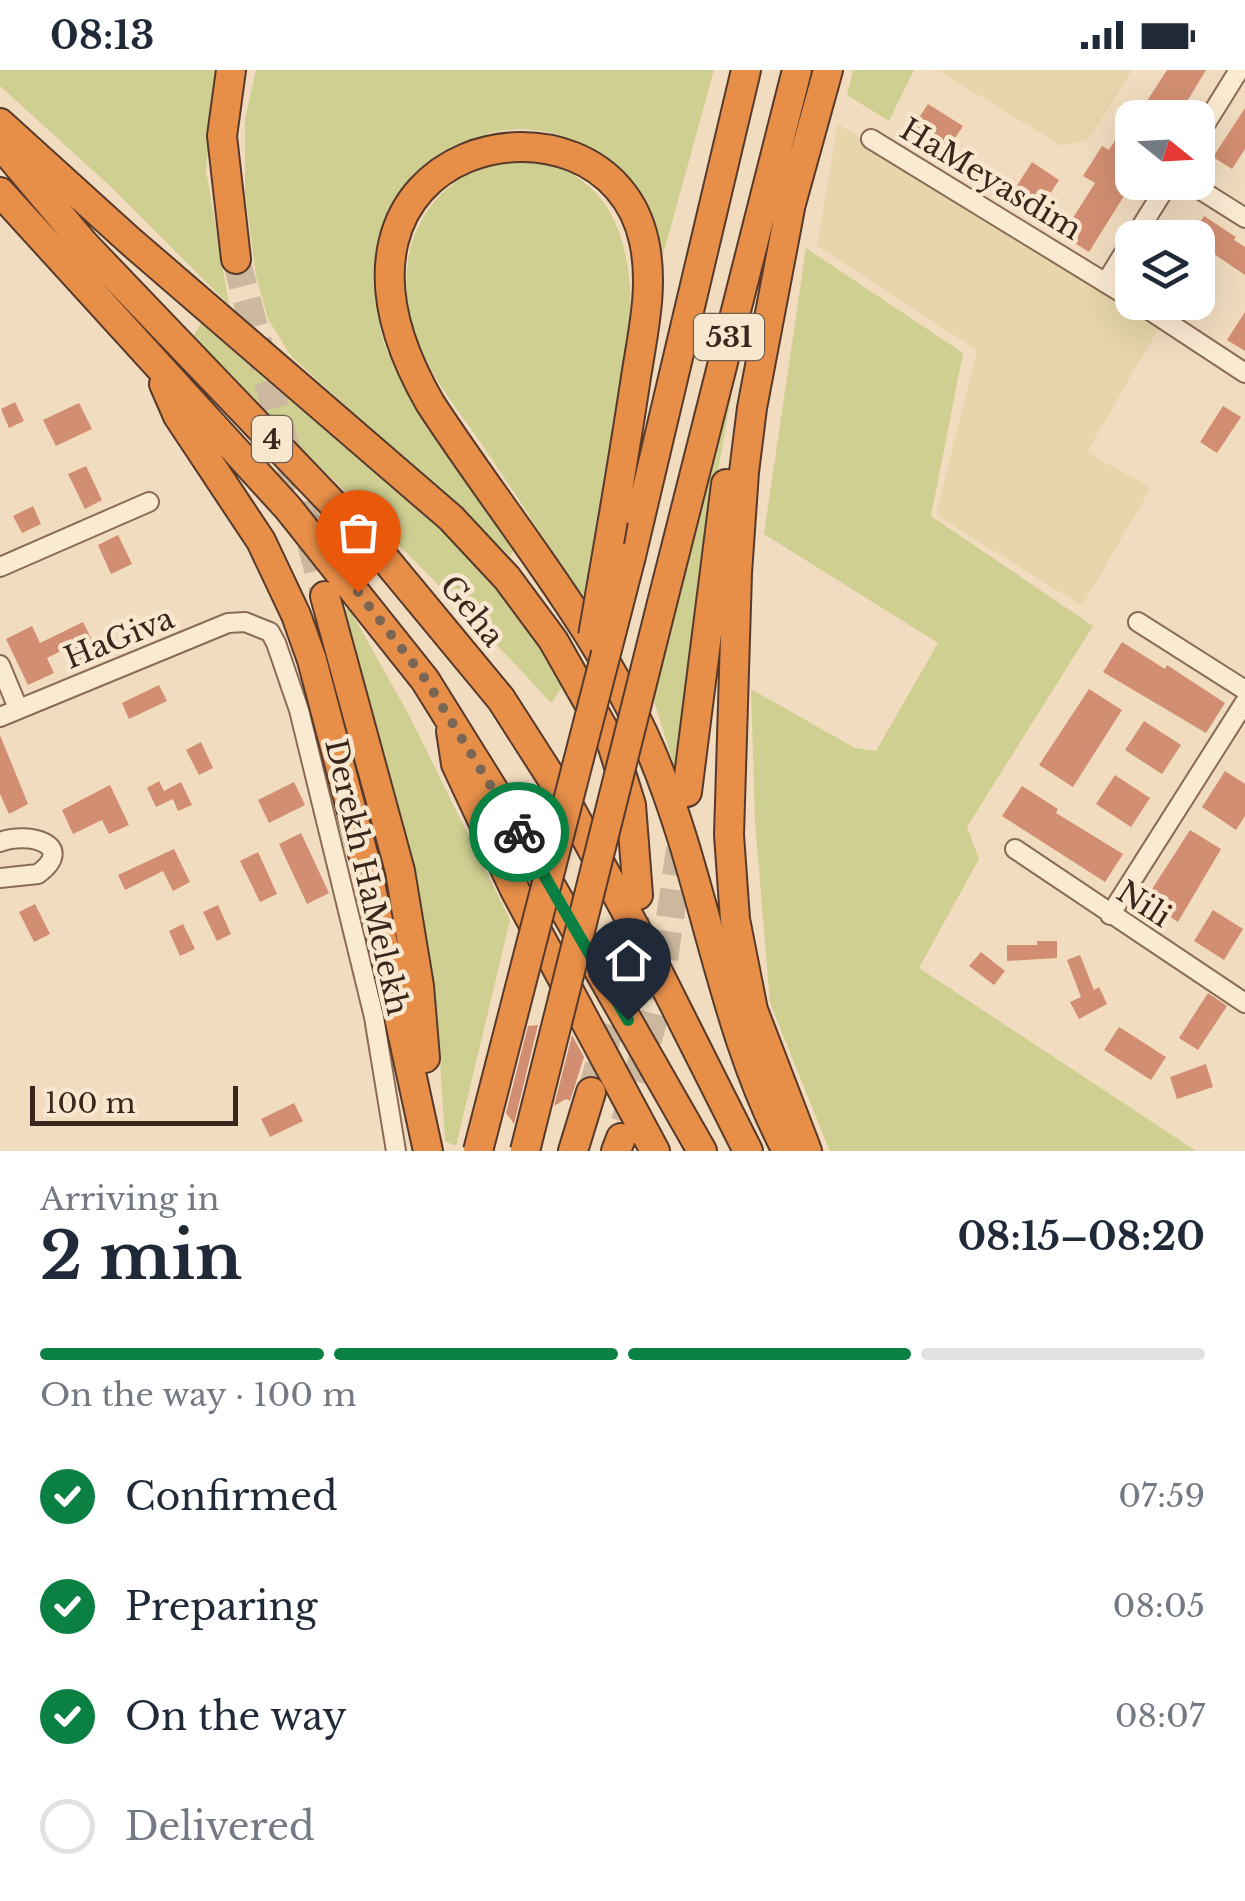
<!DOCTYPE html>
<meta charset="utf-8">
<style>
body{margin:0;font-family:"Libre Baskerville",serif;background:#f6f6f7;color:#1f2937;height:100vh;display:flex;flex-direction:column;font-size:38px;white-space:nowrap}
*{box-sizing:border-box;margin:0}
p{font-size:32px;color:#747a83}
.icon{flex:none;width:55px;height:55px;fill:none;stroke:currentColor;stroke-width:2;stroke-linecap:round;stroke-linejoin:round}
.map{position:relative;height:1081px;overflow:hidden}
.sheet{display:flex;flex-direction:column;background:#fff;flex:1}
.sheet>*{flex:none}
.needle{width:65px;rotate:108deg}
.controls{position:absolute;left:1115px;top:30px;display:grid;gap:20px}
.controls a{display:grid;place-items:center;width:100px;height:100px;border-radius:20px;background:#fff;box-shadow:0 10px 40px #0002;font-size:50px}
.scale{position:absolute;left:30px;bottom:25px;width:208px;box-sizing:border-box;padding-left:10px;border:5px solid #39261c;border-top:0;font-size:28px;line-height:35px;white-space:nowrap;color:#39261c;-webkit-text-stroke:8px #f8e7cf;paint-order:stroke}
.pin{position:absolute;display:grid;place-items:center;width:85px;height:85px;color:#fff;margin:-102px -42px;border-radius:50% 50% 50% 0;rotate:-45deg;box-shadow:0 0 10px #0007}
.pin .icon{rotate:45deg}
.courier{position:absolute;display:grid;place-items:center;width:100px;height:100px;margin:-50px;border:8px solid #0b8043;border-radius:50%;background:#fff;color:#222;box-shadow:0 2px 12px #0007}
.overview em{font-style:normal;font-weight:700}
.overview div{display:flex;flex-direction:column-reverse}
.overview{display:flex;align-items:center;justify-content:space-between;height:170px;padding:0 40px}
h1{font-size:65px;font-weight:700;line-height:75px}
.bar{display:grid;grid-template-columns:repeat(4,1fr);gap:15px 10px;align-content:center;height:120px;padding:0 40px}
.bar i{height:12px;border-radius:8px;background:#e0e1e3}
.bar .on{background:#0b8043}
.bar p{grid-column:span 4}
ol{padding:0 40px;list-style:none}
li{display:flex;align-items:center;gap:30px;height:110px}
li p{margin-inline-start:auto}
li .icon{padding:10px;border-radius:50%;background:#0b8043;color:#fff;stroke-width:4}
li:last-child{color:#747a83}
li i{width:55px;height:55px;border:5px solid #e0e1e3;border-radius:50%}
.status{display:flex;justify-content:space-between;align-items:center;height:70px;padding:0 50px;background:#fff;direction:ltr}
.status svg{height:28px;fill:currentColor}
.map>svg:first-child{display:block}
.farmland{fill:#e7d6ab}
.green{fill:#cfcf92}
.building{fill:#d28e72}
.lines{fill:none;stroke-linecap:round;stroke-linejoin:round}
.highway-tunnel{stroke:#ccb89e;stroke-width:28;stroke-dasharray:28 14;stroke-linecap:butt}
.minor-casing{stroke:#8a6c56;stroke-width:22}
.highway-casing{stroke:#583a2b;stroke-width:32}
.minor{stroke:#fbead2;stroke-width:18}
.highway{stroke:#e78e49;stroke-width:28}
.highway-bridge-casing{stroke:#583a2b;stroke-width:32;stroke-linecap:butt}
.highway-bridge{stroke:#e78e49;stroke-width:28}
.done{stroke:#796655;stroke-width:10;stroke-dasharray:0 18}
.route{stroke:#0b8043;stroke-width:12}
.labels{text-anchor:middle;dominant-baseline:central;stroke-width:9;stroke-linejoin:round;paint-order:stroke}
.shield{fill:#f8e7cf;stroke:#726052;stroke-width:2.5}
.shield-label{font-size:28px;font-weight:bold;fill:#39261c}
.street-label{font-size:30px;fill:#39261c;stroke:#f8e7cf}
</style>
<div class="status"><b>08:13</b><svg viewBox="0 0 49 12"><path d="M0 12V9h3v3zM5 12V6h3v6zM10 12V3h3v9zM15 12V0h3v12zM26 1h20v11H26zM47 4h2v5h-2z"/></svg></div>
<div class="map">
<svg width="1245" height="1081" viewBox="0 0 1245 1081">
<rect width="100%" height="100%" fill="#f1dcbf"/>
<path class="farmland" d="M937,0H1132L1088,70L1062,76Z
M838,54L1161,254L1087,382L1151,418L1082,536L936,445L977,280L817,176Z"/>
<path class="green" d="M0,0H215L206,100L229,235L110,116L0,16Z
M256,0H714L663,185C653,157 643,127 622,105C577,60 520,46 462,73C447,80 429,90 419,103C402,125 391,152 385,179C378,207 375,242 383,270C386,281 394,293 400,304C433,370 473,414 520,470L510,486L291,286L268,249L256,206L245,123V49Z
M853,0H914L889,51L847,25Z
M508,88C617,92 637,179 629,271L588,536C553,483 519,429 483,376C461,344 427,302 415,266C389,182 422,111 508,88Z
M806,178L963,283L931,446L1093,556L967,757L979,789L919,898L1196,1081H830L825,1069L770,933L755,752L751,619L855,678L876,681L938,573L764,464Z
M203,250L349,375L469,484L515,533L568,609L551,633C436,507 311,391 192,268Z
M736,298L702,494L681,719L651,621L685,481Z
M349,538L410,647L510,850L456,1076L445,1071L437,940L410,781L340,541Z"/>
<path class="building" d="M1167,0H1206L1177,48L1161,39L1155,48H1136Z
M928,34L963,56L947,80L912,58Z
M1245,38V79L1232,99L1213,87Z
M1132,43V113L1089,182L1062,165L1095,113L1083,106L1102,76L1109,80Z
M1032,92L1059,110L1034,149L1007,131Z
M1204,146L1236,167L1234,170L1245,177V205L1198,173V168H1190Z
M1245,242V281L1227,270Z
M15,332L24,351L9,358L1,339Z
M79,333L92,359L56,376L43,350Z
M1223,336L1241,347L1217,383L1200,372Z
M86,396L102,430L85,439L68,404Z
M33,436L41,454L22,463L13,446Z
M118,465L132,494L111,504L98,475Z
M83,552L98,582L80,591L73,575L47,588L54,603L28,615L6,569L32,556L40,573Z
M1122,572L1165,599L1167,595L1225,633L1206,663L1103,602Z
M159,615L167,631L129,649L122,633Z
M1089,619L1122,640L1073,717L1039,695Z
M1144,651L1181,675L1162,704L1125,680Z
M0,665L28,734L9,744L0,724Z
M201,672L213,698L199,705L186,680Z
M1225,701L1245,714V746L1236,760L1202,737Z
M1115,705L1150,728L1131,757L1096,734Z
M159,711L164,721L181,712L192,735L178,741L173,729L156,737L147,718Z
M294,712L305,735L269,753L258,730Z
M110,715L129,755L109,764L102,750L73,764L62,740Z
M1022,716L1058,739L1056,743L1123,784L1105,812L1002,746Z
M1190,760L1221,779L1178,852L1145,830Z
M301,763L329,823L307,834L279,774Z
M174,779L190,812L173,821L163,801L125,820L118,805Z
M258,782L277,824L260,832L240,791Z
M35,834L50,864L34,872L19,842Z
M218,835L231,864L217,871L203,842Z
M1213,840L1243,859L1224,890L1194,871Z
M183,854L195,879L180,886L169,861Z
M1037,871H1057V888L1007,891V875H1037Z
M981,882L1005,901L994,915L969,896Z
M1080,885L1094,920L1099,917L1107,934L1079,949L1070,932L1081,927L1067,890Z
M1208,923L1227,936L1198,980L1179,968Z
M538,955L514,1054L506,1043L528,956Z
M1119,957L1166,987L1151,1010L1104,980Z
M572,965L584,987L570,1031L566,1029L554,1036Z
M1206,994L1213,1017L1177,1029L1170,1007Z
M294,1033L303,1051L270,1067L261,1049Z"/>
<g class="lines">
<path class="highway-tunnel" d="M236,189L325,526
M591,1022L626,905L636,845
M625,1052L657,937L682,766"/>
<defs>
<path id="minor" d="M1198,66L1239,0
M871,69L1132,229
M1188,112L1245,148
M1134,168L1169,112
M1106,212L1132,170
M1137,232L1245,303
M0,497L149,432
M1138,552L1245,620
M0,595L18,638
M0,647L228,553L245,552L270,562L276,573L299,640L374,947L396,1081
M0,772C29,761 77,775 38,804L0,808
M1015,779L1245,933
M1110,845L1245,632"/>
<path id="highway" d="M231,0L222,66L236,189
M0,53L129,170L451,448L507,508L553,570L612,674L631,735L638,825
M0,74L85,175L381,484L501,629L565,729L646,878L748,1081
M0,122L288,438L425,610L524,769L702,1081
M791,133L752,338L744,402L737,503L729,765L735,849L753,940L807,1081
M787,148L828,0
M164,314L178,346L261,471L296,545L312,590L366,795L428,1081
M613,450C621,402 629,354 636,307C643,262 654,216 644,171C607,0 277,67 430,333C504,447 596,554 650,679C706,810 720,954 787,1081
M631,486L746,0
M325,526L400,801L419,916L425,988
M662,533L797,0
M451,661L456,694L515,820L655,1081
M687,722L726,414
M573,1081L591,1022
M616,1081L621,1068"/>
</defs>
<use href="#minor" class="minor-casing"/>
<use href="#highway" class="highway-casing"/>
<use href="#minor" class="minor"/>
<use href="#highway" class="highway"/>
<defs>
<path id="highway-bridge" d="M593,566L613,450
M478,1081L631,486
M525,1081L662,533"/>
</defs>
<use href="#highway-bridge" class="highway-bridge-casing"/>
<use href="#highway-bridge" class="highway-bridge"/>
</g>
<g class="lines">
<path class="done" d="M358,522L426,610L519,762"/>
<path class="route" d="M519,762L628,950"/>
</g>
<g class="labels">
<g class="shield">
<rect x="694" y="244" width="70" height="46" rx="8"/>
<rect x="252" y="346" width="40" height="46" rx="8"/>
</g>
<g class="shield-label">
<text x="729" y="267">531</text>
<text x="272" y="369">4</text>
</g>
<g class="street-label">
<text transform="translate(991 109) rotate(31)">HaMeyasdim</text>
<text transform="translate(472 541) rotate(51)">Geha</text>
<text transform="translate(119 568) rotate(-22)">HaGiva</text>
<text transform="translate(367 807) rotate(77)">Derekh HaMelekh</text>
<text transform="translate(1144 834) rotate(33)">Nili</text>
</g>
</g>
</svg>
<div class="controls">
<a><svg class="needle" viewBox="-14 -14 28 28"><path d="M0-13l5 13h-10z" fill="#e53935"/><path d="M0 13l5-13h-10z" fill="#747a83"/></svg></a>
<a><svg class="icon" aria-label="layers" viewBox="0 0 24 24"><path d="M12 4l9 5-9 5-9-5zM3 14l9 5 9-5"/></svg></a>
</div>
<div class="scale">100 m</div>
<div class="pin" style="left:358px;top:522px;background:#ea580c"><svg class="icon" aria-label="bag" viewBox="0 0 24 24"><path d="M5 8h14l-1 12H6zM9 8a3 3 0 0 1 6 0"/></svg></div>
<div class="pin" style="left:628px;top:950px;background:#1f2937"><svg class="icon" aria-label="home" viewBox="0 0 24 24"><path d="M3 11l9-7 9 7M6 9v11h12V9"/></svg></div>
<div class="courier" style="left:519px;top:762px"><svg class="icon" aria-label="bike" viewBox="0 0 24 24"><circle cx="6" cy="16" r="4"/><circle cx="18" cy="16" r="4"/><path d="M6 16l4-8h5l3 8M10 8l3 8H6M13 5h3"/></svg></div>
</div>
<section class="sheet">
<div class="overview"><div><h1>2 min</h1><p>Arriving in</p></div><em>08:15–08:20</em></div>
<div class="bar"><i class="on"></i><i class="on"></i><i class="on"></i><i></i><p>On the way · 100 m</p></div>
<ol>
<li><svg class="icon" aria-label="check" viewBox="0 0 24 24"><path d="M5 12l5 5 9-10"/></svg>Confirmed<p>07:59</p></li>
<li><svg class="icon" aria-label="check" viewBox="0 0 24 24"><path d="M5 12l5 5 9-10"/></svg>Preparing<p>08:05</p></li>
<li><svg class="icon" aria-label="check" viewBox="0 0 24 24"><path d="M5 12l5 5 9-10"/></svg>On the way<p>08:07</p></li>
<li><i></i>Delivered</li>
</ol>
</section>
